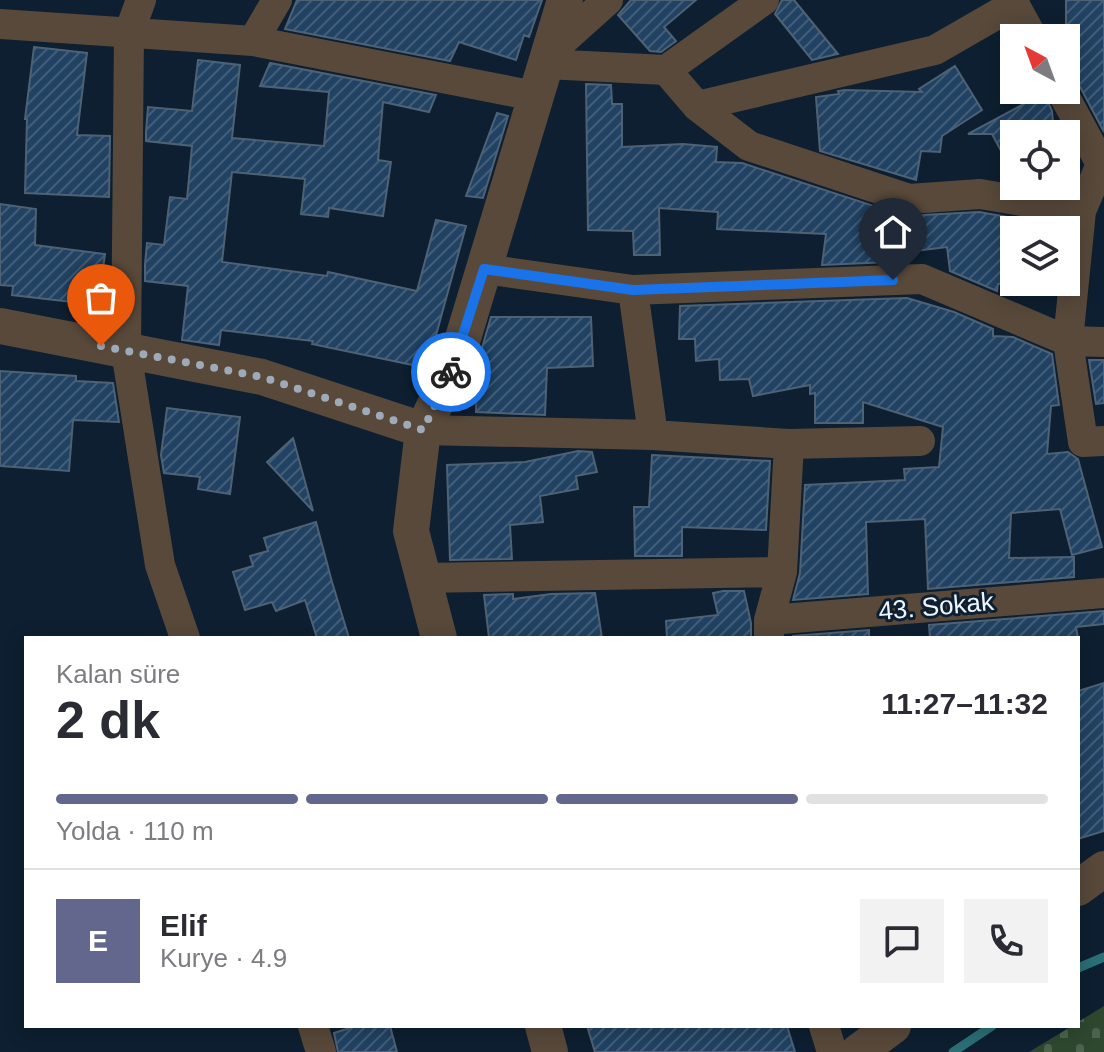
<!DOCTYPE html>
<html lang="tr">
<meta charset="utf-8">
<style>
body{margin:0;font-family:Arial,sans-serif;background:#f2f2f3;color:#2b2b33;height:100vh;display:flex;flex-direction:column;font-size:30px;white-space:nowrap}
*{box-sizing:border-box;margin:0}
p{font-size:26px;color:#7c7c81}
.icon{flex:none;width:44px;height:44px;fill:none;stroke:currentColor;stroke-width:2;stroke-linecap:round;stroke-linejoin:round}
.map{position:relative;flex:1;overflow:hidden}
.drawer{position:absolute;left:24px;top:636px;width:1056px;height:392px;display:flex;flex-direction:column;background:#fff;border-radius:0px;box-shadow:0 4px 20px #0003}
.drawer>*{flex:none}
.needle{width:52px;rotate:319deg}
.fabs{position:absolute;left:1000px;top:24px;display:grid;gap:16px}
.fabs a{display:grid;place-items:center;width:80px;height:80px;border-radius:0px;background:#fff;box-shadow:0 4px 20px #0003;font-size:40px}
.pin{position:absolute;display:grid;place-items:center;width:68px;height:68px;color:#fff;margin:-82px -34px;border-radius:50% 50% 50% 0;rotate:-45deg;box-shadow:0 0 8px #0007}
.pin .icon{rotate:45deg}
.courier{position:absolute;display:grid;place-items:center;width:80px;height:80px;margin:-40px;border:6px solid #1a73e8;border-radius:50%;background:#fff;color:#222;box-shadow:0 2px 10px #0007}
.head em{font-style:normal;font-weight:800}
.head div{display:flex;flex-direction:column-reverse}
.head{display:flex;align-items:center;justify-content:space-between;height:136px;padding:0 32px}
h1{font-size:52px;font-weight:800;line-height:60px}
.bar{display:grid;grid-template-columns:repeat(4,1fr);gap:12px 8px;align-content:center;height:96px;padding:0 32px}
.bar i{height:10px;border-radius:6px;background:#e1e1e2}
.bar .selected{background:#64678d}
.bar p{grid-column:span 4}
.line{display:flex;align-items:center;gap:20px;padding:0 32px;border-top:2px solid #e1e1e2}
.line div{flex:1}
.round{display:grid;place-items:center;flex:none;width:84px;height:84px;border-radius:0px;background:#f2f2f3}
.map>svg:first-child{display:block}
.cemetery{fill:url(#cemetery-stones)}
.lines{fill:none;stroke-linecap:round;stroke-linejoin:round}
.stream{stroke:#2b6f77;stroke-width:9}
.building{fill:url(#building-hatch);stroke:#4e6276;stroke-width:2}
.minor{stroke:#58493a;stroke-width:30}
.tertiary{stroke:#58493a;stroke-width:36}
.done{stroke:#9eaab7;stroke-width:8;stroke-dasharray:0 14.4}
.route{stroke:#1a73e8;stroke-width:10}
.labels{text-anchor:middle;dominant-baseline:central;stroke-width:6;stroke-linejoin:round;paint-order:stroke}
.street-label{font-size:26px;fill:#ecf5ff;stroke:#0d1f30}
</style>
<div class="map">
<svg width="1104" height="1052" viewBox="0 0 1104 1052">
<defs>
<pattern id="cemetery-stones" width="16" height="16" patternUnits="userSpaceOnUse" patternTransform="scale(2)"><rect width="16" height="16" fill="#2e482f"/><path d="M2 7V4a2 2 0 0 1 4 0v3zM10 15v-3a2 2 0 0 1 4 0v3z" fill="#4c634e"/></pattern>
<pattern id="building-hatch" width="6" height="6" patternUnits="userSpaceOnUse" patternTransform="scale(2)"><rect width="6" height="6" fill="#214262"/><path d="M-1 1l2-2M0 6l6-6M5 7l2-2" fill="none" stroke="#415e7a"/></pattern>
</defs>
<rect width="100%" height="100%" fill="#0d1f30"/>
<path class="cemetery" d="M1104,1006V1052H1029L1072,1026H1078V1022Z"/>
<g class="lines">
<path class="stream" d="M1078,968L1104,957
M953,1052L992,1026"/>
</g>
<path class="building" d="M297,0H542L529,37L524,35L516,60L459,42L450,61L285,29Z
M631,0H696L664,27L676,41L661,52L650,51L618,15Z
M782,0H794L838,54L812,60L775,14Z
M1066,0H1104V132L1079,85L1069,48H1066Z
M34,47L87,53L77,135L110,136L109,197L25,193L27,119H25Z
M198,60L240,65L232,138L324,146L329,92L260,86L270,63L436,95L429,112L383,102L378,160L391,162L383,216L329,208L328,217L301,214L305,179L232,172L222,262L327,276L328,272L417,291L436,220L466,226L427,368L312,344L313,341L221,330L219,345L182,340L188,286L145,281V264L147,243L164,245L170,197L187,199L192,146L146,141V132L148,107L192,111Z
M955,66L982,110L942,136L940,152L921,151L916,180L820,151L816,97L839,94L838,91L845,90L922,92L919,89Z
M586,84L611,85L612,104H622V147L683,144L717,147L716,162L742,163L904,216L979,212L1014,218V282L998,284L997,291L950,271L947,247L890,254V262L822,265L826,234L717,229L718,212L659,208L660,255H634L633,231L588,230Z
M1044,93L1052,111L1054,134H1014V175L992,134H968Z
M497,113L508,116L483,198L466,196Z
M0,204L36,209L35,245L105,254L98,305L12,295L13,286L0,285Z
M907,298L954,312L993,329V336L1013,337L1052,354L1059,405L1051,406L1047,454L1068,452L1078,459L1102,547L1072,555L1060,509L1011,513L1009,558L1074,557V577L928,589L925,519L866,522L868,594L793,600L800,573L805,485L905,480L904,469L939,467L943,427L863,402V423H815V393L810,394V385L753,396L749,379L720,380L719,359L696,361L695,339H679L680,306Z
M491,317H591L593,366L547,368L545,415L476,412L477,365Z
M1089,360H1104V403L1096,404Z
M0,371L76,376V381L113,383L119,422L73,420L69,471L0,466Z
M167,408L240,417L230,494L198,489L200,477L164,473L161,455Z
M293,438L313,511L267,462Z
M578,451L592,452L597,472L576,476L578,489L540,496L543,522L510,525L512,559L450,560L447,465L525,462Z
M652,455L770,461L766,530L682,527V556H635L634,507H649Z
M316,522L332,582L349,638H317L305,600L276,611L272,602L245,610L233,572L253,566L250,556L268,551L264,538Z
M723,591H744L751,623V638H667L666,621L718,615L713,593Z
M595,593L602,638H489L484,595L513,594V599L551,594Z
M1104,611V624L1076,627L1078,638H930L929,625Z
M869,630V638H793V636Z
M1104,683V831L1078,839V691Z
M356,1026H390L397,1052H338L334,1033Z
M587,1026H787L795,1052H595Z"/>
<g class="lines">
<path class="minor" d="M141,0L129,33L126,351L160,565L185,638
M764,0L666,70L697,106L935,50L1015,4
M1012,0L1033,38
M0,24L253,41L535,96
M253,41L277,0
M549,53L608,0
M545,64L666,70
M1061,90L1101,164L1104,162
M697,106L749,146L909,199L980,194L1081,211
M1101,164L1081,211L1068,341L1083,442L1104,441
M484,269L633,290L653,435
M633,290L922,279L1068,341L1104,342
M423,430L653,435L789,444L920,441
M782,572L789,444
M423,578L782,572L769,620V638
M769,620L1104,593
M313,1026L321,1052
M824,1026L832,1052"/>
<path class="tertiary" d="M0,326L262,377L423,430L411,531L439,638
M423,430L457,358L565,0
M1078,888L1104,869
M543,1026L550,1052
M858,1052L893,1026"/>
</g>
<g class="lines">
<path class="done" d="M101,346L262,377L423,430L451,372"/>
<path class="route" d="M451,372L484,269L633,290L893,280"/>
</g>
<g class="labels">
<g class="street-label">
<text transform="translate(936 606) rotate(-5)">43. Sokak</text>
</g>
</g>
</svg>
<div class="fabs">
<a><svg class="needle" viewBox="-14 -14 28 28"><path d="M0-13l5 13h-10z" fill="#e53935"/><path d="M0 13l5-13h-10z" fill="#7c7c81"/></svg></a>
<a><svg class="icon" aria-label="locate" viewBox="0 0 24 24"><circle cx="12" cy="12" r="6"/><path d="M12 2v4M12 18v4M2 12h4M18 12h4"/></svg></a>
<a><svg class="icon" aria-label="layers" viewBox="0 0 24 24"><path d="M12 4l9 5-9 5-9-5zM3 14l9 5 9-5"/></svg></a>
</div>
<div class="pin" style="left:101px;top:346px;background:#ea580c"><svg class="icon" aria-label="bag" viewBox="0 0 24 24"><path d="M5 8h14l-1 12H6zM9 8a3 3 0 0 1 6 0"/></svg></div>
<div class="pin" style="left:893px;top:280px;background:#1f2937"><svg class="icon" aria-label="home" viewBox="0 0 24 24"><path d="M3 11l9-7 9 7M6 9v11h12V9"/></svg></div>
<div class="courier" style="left:451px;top:372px"><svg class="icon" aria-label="bike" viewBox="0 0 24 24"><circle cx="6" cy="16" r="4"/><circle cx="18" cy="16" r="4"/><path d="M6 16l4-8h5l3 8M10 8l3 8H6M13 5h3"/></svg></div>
<section class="drawer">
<div class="head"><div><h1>2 dk</h1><p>Kalan süre</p></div><em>11:27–11:32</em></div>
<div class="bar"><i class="selected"></i><i class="selected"></i><i class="selected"></i><i></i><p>Yolda · 110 m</p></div>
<div class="line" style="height:144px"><b class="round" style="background:#64678d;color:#fff">E</b><div><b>Elif</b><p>Kurye · 4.9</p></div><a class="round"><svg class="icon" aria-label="chat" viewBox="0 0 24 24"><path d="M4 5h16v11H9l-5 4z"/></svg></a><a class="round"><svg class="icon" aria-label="phone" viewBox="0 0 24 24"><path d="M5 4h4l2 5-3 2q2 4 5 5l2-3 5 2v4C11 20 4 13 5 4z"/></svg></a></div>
</section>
</div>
